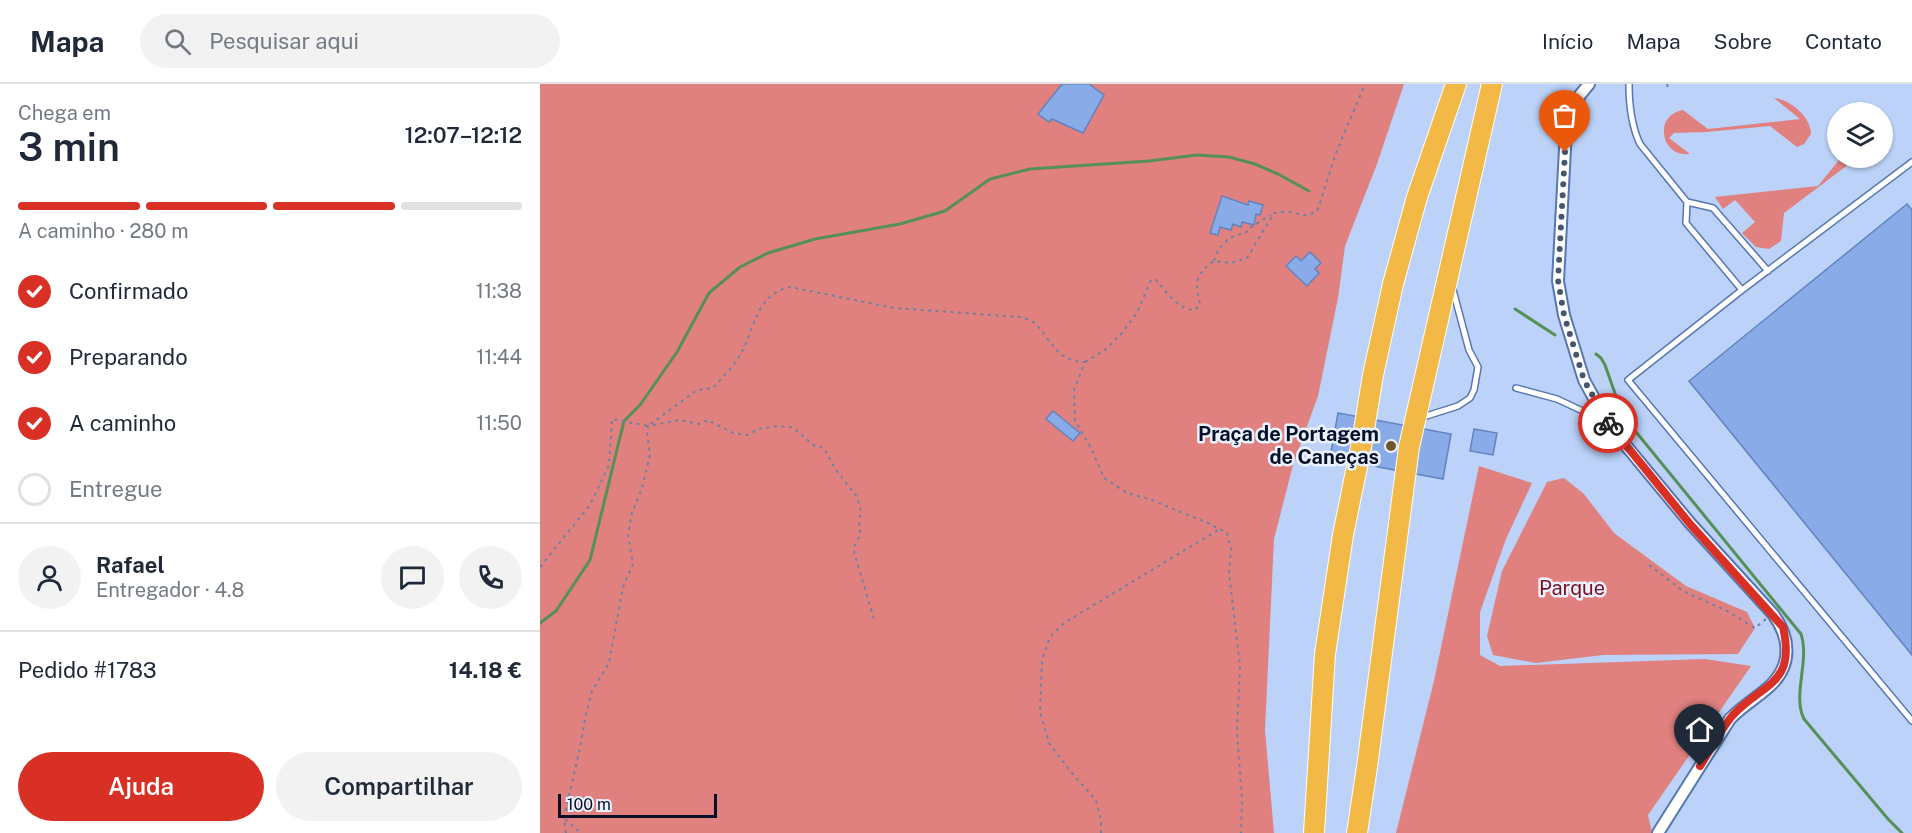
<!DOCTYPE html>
<html lang="pt">
<meta charset="utf-8">
<style>
body{margin:0;font-family:"Public Sans",sans-serif;background:#f2f2f3;color:#1f2937;height:100vh;display:flex;flex-direction:column;font-size:22px;white-space:nowrap}
*{box-sizing:border-box;margin:0}
p{font-size:20px;color:#747a83}
.icon{flex:none;width:33px;height:33px;fill:none;stroke:currentColor;stroke-width:2;stroke-linecap:round;stroke-linejoin:round}
.map{position:relative;flex:1;overflow:hidden}
.drawer{display:flex;flex-direction:column;background:#fff;width:540px}
.drawer>*{flex:none}
.controls{position:absolute;left:1287px;top:18px;display:grid;gap:12px}
.controls a{display:grid;place-items:center;width:66px;height:66px;border-radius:50%;background:#fff;box-shadow:0 2px 4px #0004;font-size:30px}
.scale{position:absolute;left:18px;bottom:15px;width:159px;box-sizing:border-box;padding-left:6px;border:3px solid #061127;border-top:0;font-size:16px;line-height:21px;white-space:nowrap;color:#061127;-webkit-text-stroke:4px #eaf2ff;paint-order:stroke}
.pin{position:absolute;display:grid;place-items:center;width:51px;height:51px;color:#fff;margin:-62px -26px;border-radius:50% 50% 50% 0;rotate:-45deg;box-shadow:0 0 6px #0007}
.pin .icon{rotate:45deg}
.courier{position:absolute;display:grid;place-items:center;width:60px;height:60px;margin:-30px;border:4px solid #d93025;border-radius:50%;background:#fff;color:#222;box-shadow:0 2px 8px #0007}
.headline em{font-style:normal;font-weight:600}
.headline div{display:flex;flex-direction:column-reverse}
.headline{display:flex;align-items:center;justify-content:space-between;height:102px;padding:0 18px}
h1{font-size:39px;font-weight:600;line-height:45px}
.bar{display:grid;grid-template-columns:repeat(4,1fr);gap:9px 6px;align-content:center;height:72px;padding:0 18px}
.bar i{height:8px;border-radius:4px;background:#e0e1e3}
.bar .current{background:#d93025}
.bar p{grid-column:span 4}
.line{display:flex;align-items:center;gap:15px;padding:0 18px;border-top:2px solid #e0e1e3}
.line div{flex:1}
.round{display:grid;place-items:center;flex:none;width:63px;height:63px;border-radius:32px;background:#f2f2f3}
ol{padding:0 18px;list-style:none}
li{display:flex;align-items:center;gap:18px;height:66px}
li p{margin-inline-start:auto}
li .icon{padding:6px;border-radius:50%;background:#d93025;color:#fff;stroke-width:4}
li:last-child{color:#747a83}
li i{width:33px;height:33px;border:3px solid #e0e1e3;border-radius:50%}
.action{display:flex;gap:12px;margin-top:auto;padding:12px 18px}
.action a{flex:1;height:69px;border-radius:36px;background:#d93025;color:#fff;font-size:24px;font-weight:600;line-height:69px;text-align:center}
.action a+a{background:#f2f2f3;color:#1f2937}
header{display:flex;align-items:center;gap:36px;box-sizing:border-box;height:84px;padding:0 30px;background:#fff;border-bottom:2px solid #e0e1e3}
header strong{font-size:28px}
nav{display:flex;gap:33px;margin-inline-start:auto;font-size:21px}
.search{width:420px;height:54px;background:#f2f2f3;display:flex;align-items:center;gap:15px;box-sizing:border-box;padding:0 21px;border-radius:33px;color:#747a83;font-size:22px}
main{display:flex;flex:1;min-height:0}
.map>svg:first-child{display:block}
.green{fill:#e0817f}
.lines{fill:none;stroke-linecap:round;stroke-linejoin:round}
.stream{stroke:#569059;stroke-width:3}
.building{fill:#89ace9;stroke:#6283bd;stroke-width:1.5}
.lane-casing{stroke:#5777b0;stroke-width:8}
.street-casing{stroke:#5777b0;stroke-width:14}
.highway-casing{stroke:#fff;stroke-width:22}
.path{stroke:#7081a0;stroke-width:2;stroke-dasharray:3 4.5;stroke-linecap:butt}
.lane{stroke:#fff;stroke-width:5}
.street{stroke:#fff;stroke-width:10}
.highway{stroke:#f2b947;stroke-width:20}
.done{stroke:#465570;stroke-width:6;stroke-dasharray:0 10.8}
.route{stroke:#d93025;stroke-width:8}
.poi-dot{fill:#6f5728;stroke:#eaf2ff;stroke-width:2}
.labels{text-anchor:middle;dominant-baseline:central;stroke-width:5;stroke-linejoin:round;paint-order:stroke}
.poi-label{font-size:20px;font-weight:bold;fill:#061127;stroke:#eaf2ff;text-anchor:end}
.park-label{font-size:20px;fill:#7b0f1e;stroke:#eaf2ff}
</style>
<header>
<strong>Mapa</strong>
<div class="search"><svg class="icon" aria-label="search" viewBox="0 0 24 24"><circle cx="10" cy="10" r="6"/><path d="M15 15l6 6"/></svg>Pesquisar aqui</div>
<nav><a>Início</a><a>Mapa</a><a>Sobre</a><a>Contato</a></nav>
</header>
<main>
<section class="drawer">
<div class="headline"><div><h1>3 min</h1><p>Chega em</p></div><em>12:07–12:12</em></div>
<div class="bar"><i class="current"></i><i class="current"></i><i class="current"></i><i></i><p>A caminho · 280 m</p></div>
<ol>
<li><svg class="icon" aria-label="check" viewBox="0 0 24 24"><path d="M5 12l5 5 9-10"/></svg>Confirmado<p>11:38</p></li>
<li><svg class="icon" aria-label="check" viewBox="0 0 24 24"><path d="M5 12l5 5 9-10"/></svg>Preparando<p>11:44</p></li>
<li><svg class="icon" aria-label="check" viewBox="0 0 24 24"><path d="M5 12l5 5 9-10"/></svg>A caminho<p>11:50</p></li>
<li><i></i>Entregue</li>
</ol>
<div class="line" style="height:108px"><a class="round"><svg class="icon" aria-label="person" viewBox="0 0 24 24"><circle cx="12" cy="8" r="4"/><path d="M4 21q1-7 8-7t8 7"/></svg></a><div><b>Rafael</b><p>Entregador · 4.8</p></div><a class="round"><svg class="icon" aria-label="chat" viewBox="0 0 24 24"><path d="M4 5h16v11H9l-5 4z"/></svg></a><a class="round"><svg class="icon" aria-label="phone" viewBox="0 0 24 24"><path d="M5 4h4l2 5-3 2q2 4 5 5l2-3 5 2v4C11 20 4 13 5 4z"/></svg></a></div>
<div class="line" style="height:78px"><div>Pedido #1783</div><b>14.18 €</b></div>
<div class="action"><a>Ajuda</a><a>Compartilhar</a></div>
</section>
<div class="map">
<svg width="1372" height="749" viewBox="0 0 1372 749">
<rect width="100%" height="100%" fill="#bcd2f8"/>
<path class="green" d="M0,0H864L837,80L805,162L798,214L778,312L753,381L734,455L725,646L734,749H0Z
M1234,14C1251,16 1271,33 1271,50L1264,60L1257,63L1230,42L1166,48L1134,49L1129,54L1150,70C1139,71 1131,67 1126,58C1120,42 1127,29 1143,26L1168,45L1260,35Z
M1299,76L1309,80L1244,129L1241,157L1229,165L1216,163L1202,149L1215,138L1195,116L1183,125L1175,113L1278,102Z
M939,382L992,399L966,455L940,528V571L960,582L1165,575L1211,582L1108,731L1112,749H856L894,597Z
M1024,394L1044,410L1074,449L1146,502L1207,528L1215,544L1198,570L1063,571L996,579L953,571L947,552L962,487L1007,398Z"/>
<g class="lines">
<path class="stream" d="M975,225L1015,251
M1056,270L1061,274L1065,281L1083,332L1261,550C1270,577 1252,611 1264,635L1348,735L1362,749
M0,539L16,527L50,476L84,337L100,321L137,268L169,209L200,183L228,169L275,155L360,140L405,127L450,95L490,85L609,77L657,71L689,73L715,80L738,90L769,107"/>
</g>
<path class="building" d="M522,0H549L564,11L543,49L512,35L509,38L498,30Z
M682,112L708,121L709,117L723,121L720,131L716,130L714,141L702,138L701,143L693,140L691,146L680,143L678,151L670,149Z
M1367,120L1372,126V571L1149,297Z
M770,168L781,179L775,185L779,189L767,202L746,182L756,172L761,177Z
M513,327L540,349L533,357L506,335Z
M798,329L911,350L903,395L790,374Z
M934,345L957,349L953,371L930,367Z"/>
<g class="lines">
<defs>
<path id="lane" d="M1089,0C1089,20 1091,41 1100,60L1147,118L1146,139L1202,206
M1372,78L1202,206L1088,296L1372,637
M1147,118L1173,124L1228,187
M976,304L1017,315L1064,337
M880,334L918,322L930,314L934,306L938,283L929,266L913,206"/>
<path id="street" d="M1049,0L1040,11L1026,46L1018,197L1024,231L1044,296L1068,340L1150,439L1233,530C1250,553 1253,580 1230,602C1217,614 1202,622 1190,635L1118,749"/>
<path id="highway" d="M774,749L785,570L803,451L822,358L833,291L853,200L877,113L916,0
M817,749L827,683L869,363L952,0"/>
</defs>
<use href="#lane" class="lane-casing"/>
<use href="#street" class="street-casing"/>
<use href="#highway" class="highway-casing"/>
<path class="path" d="M1127,0L1128,5
M674,177L678,166L689,154L709,147L711,143L731,131
M545,278L565,266L581,250L597,229L611,196H616C627,208 638,226 655,226L660,220C655,199 655,190 674,177L690,179L707,174L734,129C739,129 744,127 749,128C762,130 767,135 778,125L796,69L825,0
M1109,481L1143,507L1187,527L1215,544L1226,535
M0,483L50,421L69,381L72,335L108,342L157,306L173,304C182,294 193,283 200,271C215,245 215,211 250,203L354,224L480,233C484,234 490,236 493,238C512,254 514,277 545,278L534,306L535,337L551,364L564,394L587,409L609,415L668,439L687,449L691,464L689,489L700,582L697,648L702,716L701,749
M25,735L41,749
M26,749L24,733L40,664L46,630L52,607L69,579L83,503L93,480L88,451L92,429L102,404L110,371L107,348L108,342L140,336L159,340L168,336L193,349L207,351L219,345L237,342L252,343L275,362L284,364L296,386L317,413L321,427L319,436L320,451L314,463V468L335,539
M561,749V737L556,716L531,688L509,659L500,628L502,576L510,553L524,539L680,445"/>
<use href="#lane" class="lane"/>
<use href="#street" class="street"/>
<use href="#highway" class="highway"/>
</g>
<g class="lines">
<path class="done" d="M1025,68L1018,196L1024,231L1044,296L1068,339"/>
<path class="route" d="M1068,339L1150,440L1243,543C1256,601 1224,598 1193,631C1180,646 1171,665 1160,682"/>
</g>
<circle class="poi-dot" cx="851" cy="362" r="6"/>
<g class="labels">
<g class="poi-label">
<text x="839" y="350">Praça de Portagem<tspan x="839" dy="23">de Caneças</tspan></text>
</g>
<g class="park-label">
<text x="1032" y="504">Parque</text>
</g>
</g>
</svg>
<div class="controls">
<a><svg class="icon" aria-label="layers" viewBox="0 0 24 24"><path d="M12 4l9 5-9 5-9-5zM3 14l9 5 9-5"/></svg></a>
</div>
<div class="scale">100 m</div>
<div class="pin" style="left:1025px;top:68px;background:#ea580c"><svg class="icon" aria-label="bag" viewBox="0 0 24 24"><path d="M5 8h14l-1 12H6zM9 8a3 3 0 0 1 6 0"/></svg></div>
<div class="pin" style="left:1160px;top:682px;background:#1f2937"><svg class="icon" aria-label="home" viewBox="0 0 24 24"><path d="M3 11l9-7 9 7M6 9v11h12V9"/></svg></div>
<div class="courier" style="left:1068px;top:339px"><svg class="icon" aria-label="bike" viewBox="0 0 24 24"><circle cx="6" cy="16" r="4"/><circle cx="18" cy="16" r="4"/><path d="M6 16l4-8h5l3 8M10 8l3 8H6M13 5h3"/></svg></div>
</div>
</main>
